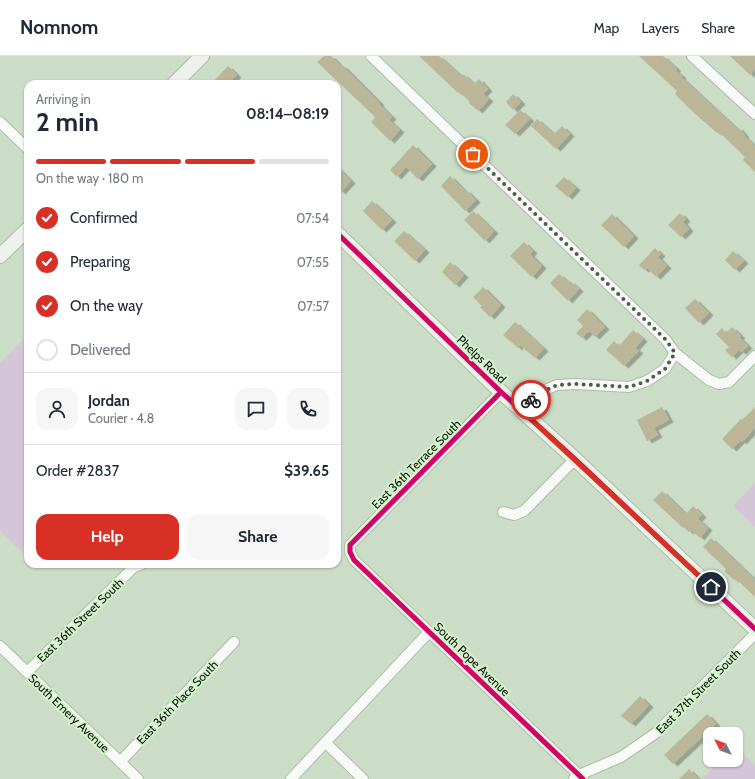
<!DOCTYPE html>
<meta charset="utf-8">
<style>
body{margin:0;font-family:Cabin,sans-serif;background:#f6f6f7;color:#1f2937;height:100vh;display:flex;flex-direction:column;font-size:15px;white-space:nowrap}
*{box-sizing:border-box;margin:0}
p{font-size:13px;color:#747a83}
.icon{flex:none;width:22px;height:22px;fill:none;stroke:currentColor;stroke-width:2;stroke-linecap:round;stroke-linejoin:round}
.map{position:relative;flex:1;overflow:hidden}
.drawer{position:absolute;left:24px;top:24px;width:317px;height:488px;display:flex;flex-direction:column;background:#fff;border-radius:12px;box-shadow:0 1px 3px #0004}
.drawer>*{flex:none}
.needle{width:26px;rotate:312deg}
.fabs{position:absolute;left:703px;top:671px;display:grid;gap:8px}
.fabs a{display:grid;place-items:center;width:40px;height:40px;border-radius:8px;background:#fff;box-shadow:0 1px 3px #0004;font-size:20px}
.pin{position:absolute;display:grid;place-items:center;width:34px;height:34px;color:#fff;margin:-17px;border:2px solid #fff;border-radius:50%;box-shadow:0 1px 4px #0007}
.courier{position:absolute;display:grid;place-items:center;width:40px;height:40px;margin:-20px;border:3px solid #d93025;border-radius:50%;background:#fff;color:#222;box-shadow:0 1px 5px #0007}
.summary em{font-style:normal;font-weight:700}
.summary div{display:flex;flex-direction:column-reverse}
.summary{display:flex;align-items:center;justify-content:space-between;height:68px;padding:0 12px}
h1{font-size:26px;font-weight:700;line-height:30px}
.bar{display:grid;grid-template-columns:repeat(4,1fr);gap:6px 4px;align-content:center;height:48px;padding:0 12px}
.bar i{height:5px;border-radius:3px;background:#e0e1e3}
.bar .on{background:#d93025}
.bar p{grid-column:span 4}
.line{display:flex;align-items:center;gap:10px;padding:0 12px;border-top:1px solid #e0e1e3}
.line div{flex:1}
.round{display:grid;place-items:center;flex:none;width:42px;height:42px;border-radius:12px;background:#f6f6f7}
ol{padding:0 12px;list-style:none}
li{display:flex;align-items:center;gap:12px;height:44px}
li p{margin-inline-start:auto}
li .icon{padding:4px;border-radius:50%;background:#d93025;color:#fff;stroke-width:4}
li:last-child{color:#747a83}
li i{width:22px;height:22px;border:2px solid #e0e1e3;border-radius:50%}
.button{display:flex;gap:8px;margin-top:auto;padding:8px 12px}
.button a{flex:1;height:46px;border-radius:12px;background:#d93025;color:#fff;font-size:16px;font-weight:700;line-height:46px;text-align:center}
.button a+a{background:#f6f6f7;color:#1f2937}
header{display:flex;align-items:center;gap:24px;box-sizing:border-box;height:56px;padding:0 20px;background:#fff;border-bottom:1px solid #e0e1e3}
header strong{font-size:19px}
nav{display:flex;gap:22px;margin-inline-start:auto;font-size:14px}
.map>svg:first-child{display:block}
.green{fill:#d4c5d8}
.building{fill:#bab697;filter:url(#shadow)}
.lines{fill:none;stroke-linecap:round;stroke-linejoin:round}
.street-casing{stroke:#aebbaa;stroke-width:12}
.secondary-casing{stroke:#aebbaa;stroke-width:16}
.street{stroke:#f7faf7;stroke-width:10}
.secondary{stroke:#edf1ec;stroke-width:14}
.cycleway-casing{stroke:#d4f3cc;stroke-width:8}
.cycleway{stroke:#d6006c;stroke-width:5}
.done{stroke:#4f5c4c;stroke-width:4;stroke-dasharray:0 7.2}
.route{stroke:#d93025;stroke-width:5}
.labels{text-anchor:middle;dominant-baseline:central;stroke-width:4;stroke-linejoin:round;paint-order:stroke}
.street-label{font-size:12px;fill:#0c170a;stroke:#d4f3cc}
</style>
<header>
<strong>Nomnom</strong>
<nav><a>Map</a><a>Layers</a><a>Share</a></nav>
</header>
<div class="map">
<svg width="755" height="723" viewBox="0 0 755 723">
<defs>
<filter id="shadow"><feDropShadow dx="4.5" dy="2.5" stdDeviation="0" flood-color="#0004"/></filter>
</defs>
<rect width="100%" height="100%" fill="#ccddc7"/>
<path class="green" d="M28,279V502L0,475V307Z
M755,427V471L733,450Z
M736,691L755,709V723H702L720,704H736Z"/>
<path class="building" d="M324,0H331L341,10L342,9L380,47L379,48L392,61L389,64L400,74L390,85L371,66L375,62L374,60L317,6Z
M419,0H439L461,20L463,18L474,28L479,23L488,33L483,38L489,43L478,55L469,47L470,46L459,35L458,37Z
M639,0H663L677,13L675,14L682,20L681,21L737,73L738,71L745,79L744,80L755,90V116L743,104L745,101L718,75L717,77L693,56L675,38L677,35Z
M730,0H755V13L750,19Z
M228,10L237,19L228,28H211Z
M513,38L521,46L513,54L506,46Z
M520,54L530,63L515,78L505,69Z
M537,63L554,78L562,70L570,78L556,93L531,70Z
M413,89L432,108L418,123L406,111L397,121L390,114Z
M337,111L351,125L341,136L337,132Z
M450,120L465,135L466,134L476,144L465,155L441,130Z
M564,121L576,132L568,141L555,130Z
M372,145L392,164L382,174L363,155Z
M473,155L494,175L485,185L464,164Z
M680,157L686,163L683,166L689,173L681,181L668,169Z
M612,158L634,180L624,191L601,169Z
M404,175L425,194L415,205L394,185Z
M524,186L533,195L530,198L542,210L532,221L510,200Z
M655,192L661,198L658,201L667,210L656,221L647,212L644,214L639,209Z
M733,195L744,205L735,214L725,204Z
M450,206L464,219L455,229L442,216Z
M559,218L568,226L570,225L579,233L568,245L550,227Z
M483,231L501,249L490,261L480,251L482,250L473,241Z
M695,243L709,257L699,267L685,252Z
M587,253L605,271L595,281L589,275L582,282L576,277L583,270L577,264Z
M515,266L544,293L535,302L520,289L518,292L503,279Z
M732,271L741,280L739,281L748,290L742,296L739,294L732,301L725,294L729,291L716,278L722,272L726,277Z
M633,274L643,283L635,292L639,295L624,310L606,294L614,285L619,290Z
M662,351L669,364L654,372L658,379L647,385L637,364Z
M755,351V372L742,386L741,384L732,393L722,383L741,363L742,364Z
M662,435L686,458L693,450L702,459L698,463L708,472L700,482L691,474L689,476L684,471L683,472L653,444Z
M711,482L755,524V541L735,522L734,524L724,515L726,513L703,491Z
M640,640L649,649L631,668L621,660Z
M707,658L716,668L673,708L664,699Z
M689,713L699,723H679Z"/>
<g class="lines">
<defs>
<path id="street" d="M371,0L666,284L675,297L709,324L719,328L729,326L755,300
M692,0L755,58
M0,66L28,93
M501,336L350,489V496L354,504L583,723
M520,353L538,337L557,329L576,328L629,331L647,325L665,313L675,297
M503,456L514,459L524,455L575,403
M0,590L138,723
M27,616L134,511L142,508
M326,687L363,723
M120,706L234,586
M291,723L429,576
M574,723L579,719L621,701L656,677L755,578"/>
<path id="secondary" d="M174,28L202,0
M337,177L501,336L575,403L755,573
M0,200L28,173"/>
</defs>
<use href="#street" class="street-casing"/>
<use href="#secondary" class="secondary-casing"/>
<use href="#street" class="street"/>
<use href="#secondary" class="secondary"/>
<defs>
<path id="cycleway" d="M337,177L501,336L575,403L755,573
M501,336L350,489V496L354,504L583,723"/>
</defs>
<use href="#cycleway" class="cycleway-casing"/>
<use href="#cycleway" class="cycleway"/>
</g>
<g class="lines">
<path class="done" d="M473,98L666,284L675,297L665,313L647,325L629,331L576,328L557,329L538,338L531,344"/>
<path class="route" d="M531,344L520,353L711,531"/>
</g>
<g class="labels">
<g class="street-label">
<text transform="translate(482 303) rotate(44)">Phelps Road</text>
<text transform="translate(416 408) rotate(-45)">East 36th Terrace South</text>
<text transform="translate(80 564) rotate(-44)">East 36th Street South</text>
<text transform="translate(472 603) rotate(44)">South Pope Avenue</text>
<text transform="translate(698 635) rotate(-45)">East 37th Street South</text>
<text transform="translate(177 646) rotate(-46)">East 36th Place South</text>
<text transform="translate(69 657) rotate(44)">South Emery Avenue</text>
</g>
</g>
</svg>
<div class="fabs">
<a><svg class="needle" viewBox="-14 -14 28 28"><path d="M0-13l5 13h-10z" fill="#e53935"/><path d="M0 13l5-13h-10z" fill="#747a83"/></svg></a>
</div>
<div class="pin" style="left:473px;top:98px;background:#ea580c"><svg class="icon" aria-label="bag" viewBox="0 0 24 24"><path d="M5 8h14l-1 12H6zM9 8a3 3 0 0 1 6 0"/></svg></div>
<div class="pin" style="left:711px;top:531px;background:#1f2937"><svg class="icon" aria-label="home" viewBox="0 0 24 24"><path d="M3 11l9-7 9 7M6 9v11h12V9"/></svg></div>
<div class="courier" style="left:531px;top:344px"><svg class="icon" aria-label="bike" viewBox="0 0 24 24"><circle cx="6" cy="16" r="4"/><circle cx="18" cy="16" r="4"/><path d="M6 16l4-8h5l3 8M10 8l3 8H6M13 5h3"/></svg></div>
<section class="drawer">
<div class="summary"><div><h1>2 min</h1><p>Arriving in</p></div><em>08:14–08:19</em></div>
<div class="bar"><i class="on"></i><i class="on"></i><i class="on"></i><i></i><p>On the way · 180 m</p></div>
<ol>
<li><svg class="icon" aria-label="check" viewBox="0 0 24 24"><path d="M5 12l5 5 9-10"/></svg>Confirmed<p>07:54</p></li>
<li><svg class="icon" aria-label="check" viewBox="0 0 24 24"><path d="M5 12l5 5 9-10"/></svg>Preparing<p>07:55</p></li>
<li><svg class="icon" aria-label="check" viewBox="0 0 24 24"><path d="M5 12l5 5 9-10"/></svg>On the way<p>07:57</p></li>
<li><i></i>Delivered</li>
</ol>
<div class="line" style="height:72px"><a class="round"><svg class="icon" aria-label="person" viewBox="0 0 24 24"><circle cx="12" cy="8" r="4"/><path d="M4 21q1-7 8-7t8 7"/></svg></a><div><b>Jordan</b><p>Courier · 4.8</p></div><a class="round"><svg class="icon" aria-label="chat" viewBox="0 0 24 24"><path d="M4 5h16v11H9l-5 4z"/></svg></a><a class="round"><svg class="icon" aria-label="phone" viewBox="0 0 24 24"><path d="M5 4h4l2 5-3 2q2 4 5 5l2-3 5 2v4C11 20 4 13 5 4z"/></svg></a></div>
<div class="line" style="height:52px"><div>Order #2837</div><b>$39.65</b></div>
<div class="button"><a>Help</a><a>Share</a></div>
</section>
</div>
